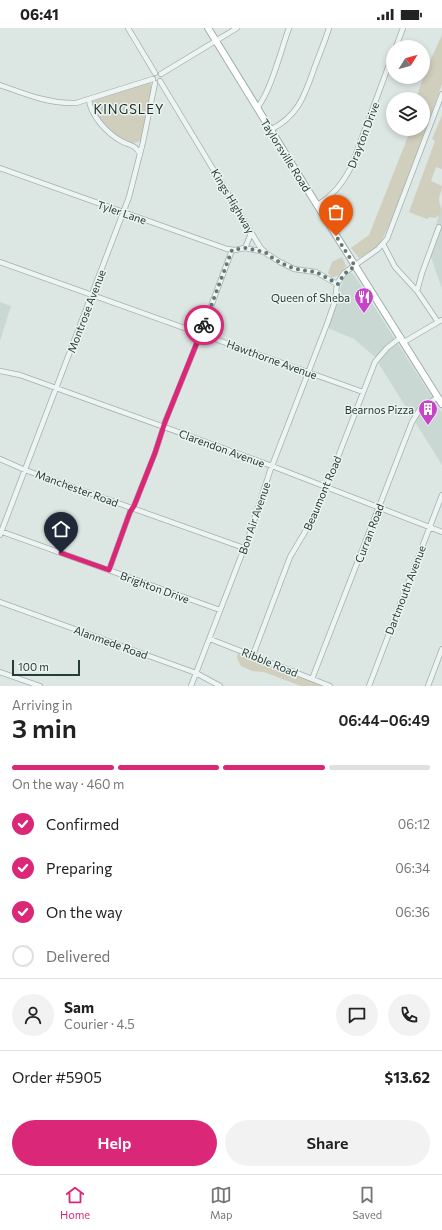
<!DOCTYPE html>
<meta charset="utf-8">
<style>
body{margin:0;font-family:Commissioner,sans-serif;background:#f2f2f2;color:#222;height:100vh;display:flex;flex-direction:column;font-size:15px;white-space:nowrap}
*{box-sizing:border-box;margin:0}
p{font-size:13px;color:#767676}
.icon{flex:none;width:22px;height:22px;fill:none;stroke:currentColor;stroke-width:2;stroke-linecap:round;stroke-linejoin:round}
.map{position:relative;height:658px;overflow:hidden}
.details{display:flex;flex-direction:column;background:#fff;flex:1}
.details>*{flex:none}
.needle{width:26px;rotate:53deg}
.buttons{position:absolute;left:386px;top:12px;display:grid;gap:8px}
.buttons a{display:grid;place-items:center;width:44px;height:44px;border-radius:50%;background:#fff;box-shadow:0 2px 6px #0003;font-size:20px}
.scale{position:absolute;left:12px;bottom:10px;width:68px;box-sizing:border-box;padding-left:4px;border:2px solid #263c37;border-top:0;font-size:11px;line-height:14px;white-space:nowrap;color:#263c37;-webkit-text-stroke:3px #ebf4f1;paint-order:stroke}
.pin{position:absolute;display:grid;place-items:center;width:34px;height:34px;color:#fff;margin:-41px -17px;border-radius:50% 50% 50% 0;rotate:-45deg;box-shadow:0 0 4px #0007}
.pin .icon{rotate:45deg}
.courier{position:absolute;display:grid;place-items:center;width:40px;height:40px;margin:-20px;border:3px solid #db2777;border-radius:50%;background:#fff;color:#222;box-shadow:0 1px 5px #0007}
.head em{font-style:normal;font-weight:600}
.head div{display:flex;flex-direction:column-reverse}
.head{display:flex;align-items:center;justify-content:space-between;height:68px;padding:0 12px}
h1{font-size:26px;font-weight:600;line-height:30px}
.bar{display:grid;grid-template-columns:repeat(4,1fr);gap:6px 4px;align-content:center;height:48px;padding:0 12px}
.bar i{height:5px;border-radius:3px;background:#e0e0e0}
.bar .active{background:#db2777}
.bar p{grid-column:span 4}
.line{display:flex;align-items:center;gap:10px;padding:0 12px;border-top:1px solid #e0e0e0}
.line div{flex:1}
.round{display:grid;place-items:center;flex:none;width:42px;height:42px;border-radius:21px;background:#f2f2f2}
ol{padding:0 12px;list-style:none}
li{display:flex;align-items:center;gap:12px;height:44px}
li p{margin-inline-start:auto}
li .icon{padding:4px;border-radius:50%;background:#db2777;color:#fff;stroke-width:4}
li:last-child{color:#767676}
li i{width:22px;height:22px;border:2px solid #e0e0e0;border-radius:50%}
.action{display:flex;gap:8px;margin-top:auto;padding:8px 12px}
.action a{flex:1;height:46px;border-radius:24px;background:#db2777;color:#fff;font-size:16px;font-weight:600;line-height:46px;text-align:center}
.action a+a{background:#f2f2f2;color:#222}
.status{display:flex;justify-content:space-between;align-items:center;height:28px;padding:0 20px;background:#fff;direction:ltr}
.status svg{height:11px;fill:currentColor}
.menu{display:flex;justify-content:space-around;align-items:center;height:56px;border-top:1px solid #e0e0e0;background:#fff;font-size:11px;color:#767676}
.menu a{display:grid;justify-items:center;gap:2px}
.menu .active{color:#db2777}
.map>svg:first-child{display:block}
.built{fill:#cad8d4}
.green{fill:#d0cebd}
.lines{fill:none;stroke-linecap:round;stroke-linejoin:round}
.minor-casing{stroke:#a2b0ac;stroke-width:6}
.major-casing{stroke:#9cb1ac;stroke-width:8}
.minor{stroke:#eef4f3;stroke-width:4.5}
.major{stroke:#fff;stroke-width:6}
.done{stroke:#667873;stroke-width:4;stroke-dasharray:0 7.2}
.route{stroke:#db2777;stroke-width:5}
.labels{text-anchor:middle;dominant-baseline:central;stroke-width:3;stroke-linejoin:round;paint-order:stroke}
.street-label{font-size:11px;fill:#263c37;stroke:#ebf4f1}
.poi-label{font-size:11px;fill:#263c37;stroke:#ebf4f1;text-anchor:end}
.quarter-label{font-size:13px;letter-spacing:1px;fill:#192c28;stroke:#ebf4f1}
</style>
<div class="status"><b>06:41</b><svg viewBox="0 0 49 12"><path d="M0 12V9h3v3zM5 12V6h3v6zM10 12V3h3v9zM15 12V0h3v12zM26 1h20v11H26zM47 4h2v5h-2z"/></svg></div>
<div class="map">
<svg width="442" height="658" viewBox="0 0 442 658">
<rect width="100%" height="100%" fill="#dce6e3"/>
<path class="built" d="M442,175V261L429,223Z
M347,245H351L354,247L442,385V437L374,328L354,311L328,300L344,250Z
M0,274L11,278L0,313Z"/>
<path class="green" d="M442,7V56L396,183L379,218L359,230L351,220L369,207L411,101H423V71H416L425,44Z
M150,54L152,59L141,112C126,125 91,90 93,73Z
M442,87V141L436,139L431,153L442,158C442,162 439,168 439,172C440,179 442,180 440,189L437,187L436,190L430,189L427,191L409,184L435,113L432,111Z
M342,229L346,238C343,243 338,250 332,249L328,245L332,234Z
M238,624L325,658H301L264,644L252,643L241,638L237,630Z"/>
<g class="lines">
<defs>
<path id="minor" d="M128,0L155,45
M396,19L403,0
M161,46L237,0
M160,53L260,219L267,226L280,234L294,241L316,244L337,256
M0,57C25,66 49,76 76,75L153,51
M89,72C91,88 107,105 121,113C130,118 135,116 140,126
M257,80C271,63 281,22 289,0
M270,102C299,88 305,66 315,38C320,25 325,13 329,0
M0,140L227,221L235,222L245,220L265,224
M317,177C333,168 343,155 351,139L393,26
M383,216L395,239L417,263L438,294L442,292
M245,220L250,208V203
M0,234L363,364
M417,263L422,245L439,199
M404,314L438,294
M0,343L20,347L272,438L442,504
M0,431L25,442L244,520
M0,503L220,582
M0,507L129,169L143,114L155,55
M109,542L130,484L134,478L155,425L165,394L201,305L232,222
M0,574L196,645L220,658
M210,611L330,658
M253,627L290,529L312,492L318,480L375,334L387,320L401,309
M0,644L40,658
M312,651L412,394L420,381L438,369
M191,658L250,505L270,443L327,296L335,273L337,256L344,245L378,221L387,211L442,66
M369,658L442,467
M428,658L442,621"/>
<path id="major" d="M208,0L317,177L442,376"/>
</defs>
<use href="#minor" class="minor-casing"/>
<use href="#major" class="major-casing"/>
<use href="#minor" class="minor"/>
<use href="#major" class="major"/>
</g>
<g class="lines">
<path class="done" d="M204,297L232,222L245,220L265,224L274,231L287,238L300,242L316,244L338,256L344,246L355,238L336,208"/>
<path class="route" d="M61,525L109,542L130,484L134,478L155,425L165,394L204,297"/>
</g>
<defs>
<symbol id="restaurant-pin" viewBox="-11 -11 22 30"><path d="M0 17L-7.5 6A9.5 9.5 0 1 1 7.5 6Z" fill="#c942ca" stroke="#ebf4f1"/><path d="M-5-6h1v4h1v-4h1v4h1v-4h1v5L-1.5 .5V6h-2V.5L-5-1ZM5-6V6H3V1.5H1.5Q1.5-4 5-6Z" fill="#fff"/></symbol>
<symbol id="building-pin" viewBox="-11 -11 22 30"><path d="M0 17L-7.5 6A9.5 9.5 0 1 1 7.5 6Z" fill="#c942ca" stroke="#ebf4f1"/><path d="M-4-6H4V6H1V3H-1V6H-4ZM-2.5-4.3h1.7v1.8h-1.7ZM.8-4.3h1.7v1.8H.8ZM-2.5-1h1.7V.8h-1.7ZM.8-1h1.7V.8H.8Z" fill="#fff"/></symbol>
</defs>
<g fill-rule="evenodd">
<use href="#restaurant-pin" x="353" y="258" width="22" height="30"/>
<use href="#building-pin" x="417" y="370" width="22" height="30"/>
</g>
<g class="labels">
<g class="street-label">
<text transform="translate(363 107) rotate(-69)">Drayton Drive</text>
<text transform="translate(286 127) rotate(58)">Taylorsville Road</text>
<text transform="translate(233 173) rotate(59)">Kings Highway</text>
<text transform="translate(122 184) rotate(19)">Tyler Lane</text>
<text transform="translate(86 283) rotate(-69)">Montrose Avenue</text>
<text transform="translate(272 331) rotate(20)">Hawthorne Avenue</text>
<text transform="translate(222 420) rotate(20)">Clarendon Avenue</text>
<text transform="translate(77 460) rotate(20)">Manchester Road</text>
<text transform="translate(322 465) rotate(-67)">Beaumont Road</text>
<text transform="translate(254 490) rotate(-71)">Bon Air Avenue</text>
<text transform="translate(369 505) rotate(-69)">Curran Road</text>
<text transform="translate(155 559) rotate(20)">Brighton Drive</text>
<text transform="translate(405 562) rotate(-69)">Dartmouth Avenue</text>
<text transform="translate(111 614) rotate(20)">Alanmede Road</text>
<text transform="translate(270 634) rotate(22)">Ribble Road</text>
</g>
<g class="poi-label">
<text x="350" y="269">Queen of Sheba</text>
<text x="414" y="381">Bearnos Pizza</text>
</g>
<g class="quarter-label">
<text x="129" y="81">KINGSLEY</text>
</g>
</g>
</svg>
<div class="buttons">
<a><svg class="needle" viewBox="-14 -14 28 28"><path d="M0-13l5 13h-10z" fill="#e53935"/><path d="M0 13l5-13h-10z" fill="#767676"/></svg></a>
<a><svg class="icon" aria-label="layers" viewBox="0 0 24 24"><path d="M12 4l9 5-9 5-9-5zM3 14l9 5 9-5"/></svg></a>
</div>
<div class="scale">100 m</div>
<div class="pin" style="left:336px;top:208px;background:#ea580c"><svg class="icon" aria-label="bag" viewBox="0 0 24 24"><path d="M5 8h14l-1 12H6zM9 8a3 3 0 0 1 6 0"/></svg></div>
<div class="pin" style="left:61px;top:525px;background:#1f2937"><svg class="icon" aria-label="home" viewBox="0 0 24 24"><path d="M3 11l9-7 9 7M6 9v11h12V9"/></svg></div>
<div class="courier" style="left:204px;top:297px"><svg class="icon" aria-label="bike" viewBox="0 0 24 24"><circle cx="6" cy="16" r="4"/><circle cx="18" cy="16" r="4"/><path d="M6 16l4-8h5l3 8M10 8l3 8H6M13 5h3"/></svg></div>
</div>
<section class="details">
<div class="head"><div><h1>3 min</h1><p>Arriving in</p></div><em>06:44–06:49</em></div>
<div class="bar"><i class="active"></i><i class="active"></i><i class="active"></i><i></i><p>On the way · 460 m</p></div>
<ol>
<li><svg class="icon" aria-label="check" viewBox="0 0 24 24"><path d="M5 12l5 5 9-10"/></svg>Confirmed<p>06:12</p></li>
<li><svg class="icon" aria-label="check" viewBox="0 0 24 24"><path d="M5 12l5 5 9-10"/></svg>Preparing<p>06:34</p></li>
<li><svg class="icon" aria-label="check" viewBox="0 0 24 24"><path d="M5 12l5 5 9-10"/></svg>On the way<p>06:36</p></li>
<li><i></i>Delivered</li>
</ol>
<div class="line" style="height:72px"><a class="round"><svg class="icon" aria-label="person" viewBox="0 0 24 24"><circle cx="12" cy="8" r="4"/><path d="M4 21q1-7 8-7t8 7"/></svg></a><div><b>Sam</b><p>Courier · 4.5</p></div><a class="round"><svg class="icon" aria-label="chat" viewBox="0 0 24 24"><path d="M4 5h16v11H9l-5 4z"/></svg></a><a class="round"><svg class="icon" aria-label="phone" viewBox="0 0 24 24"><path d="M5 4h4l2 5-3 2q2 4 5 5l2-3 5 2v4C11 20 4 13 5 4z"/></svg></a></div>
<div class="line" style="height:52px"><div>Order #5905</div><b>$13.62</b></div>
<div class="action"><a>Help</a><a>Share</a></div>
</section>
<nav class="menu">
<a class="active"><svg class="icon" aria-label="home" viewBox="0 0 24 24"><path d="M3 11l9-7 9 7M6 9v11h12V9"/></svg>Home</a>
<a><svg class="icon" aria-label="map" viewBox="0 0 24 24"><path d="M3 6l6-2 6 2 6-2v14l-6 2-6-2-6 2zM9 4v14M15 6v14"/></svg>Map</a>
<a><svg class="icon" aria-label="saved" viewBox="0 0 24 24"><path d="M7 4h10v16l-5-4-5 4z"/></svg>Saved</a>
</nav>
